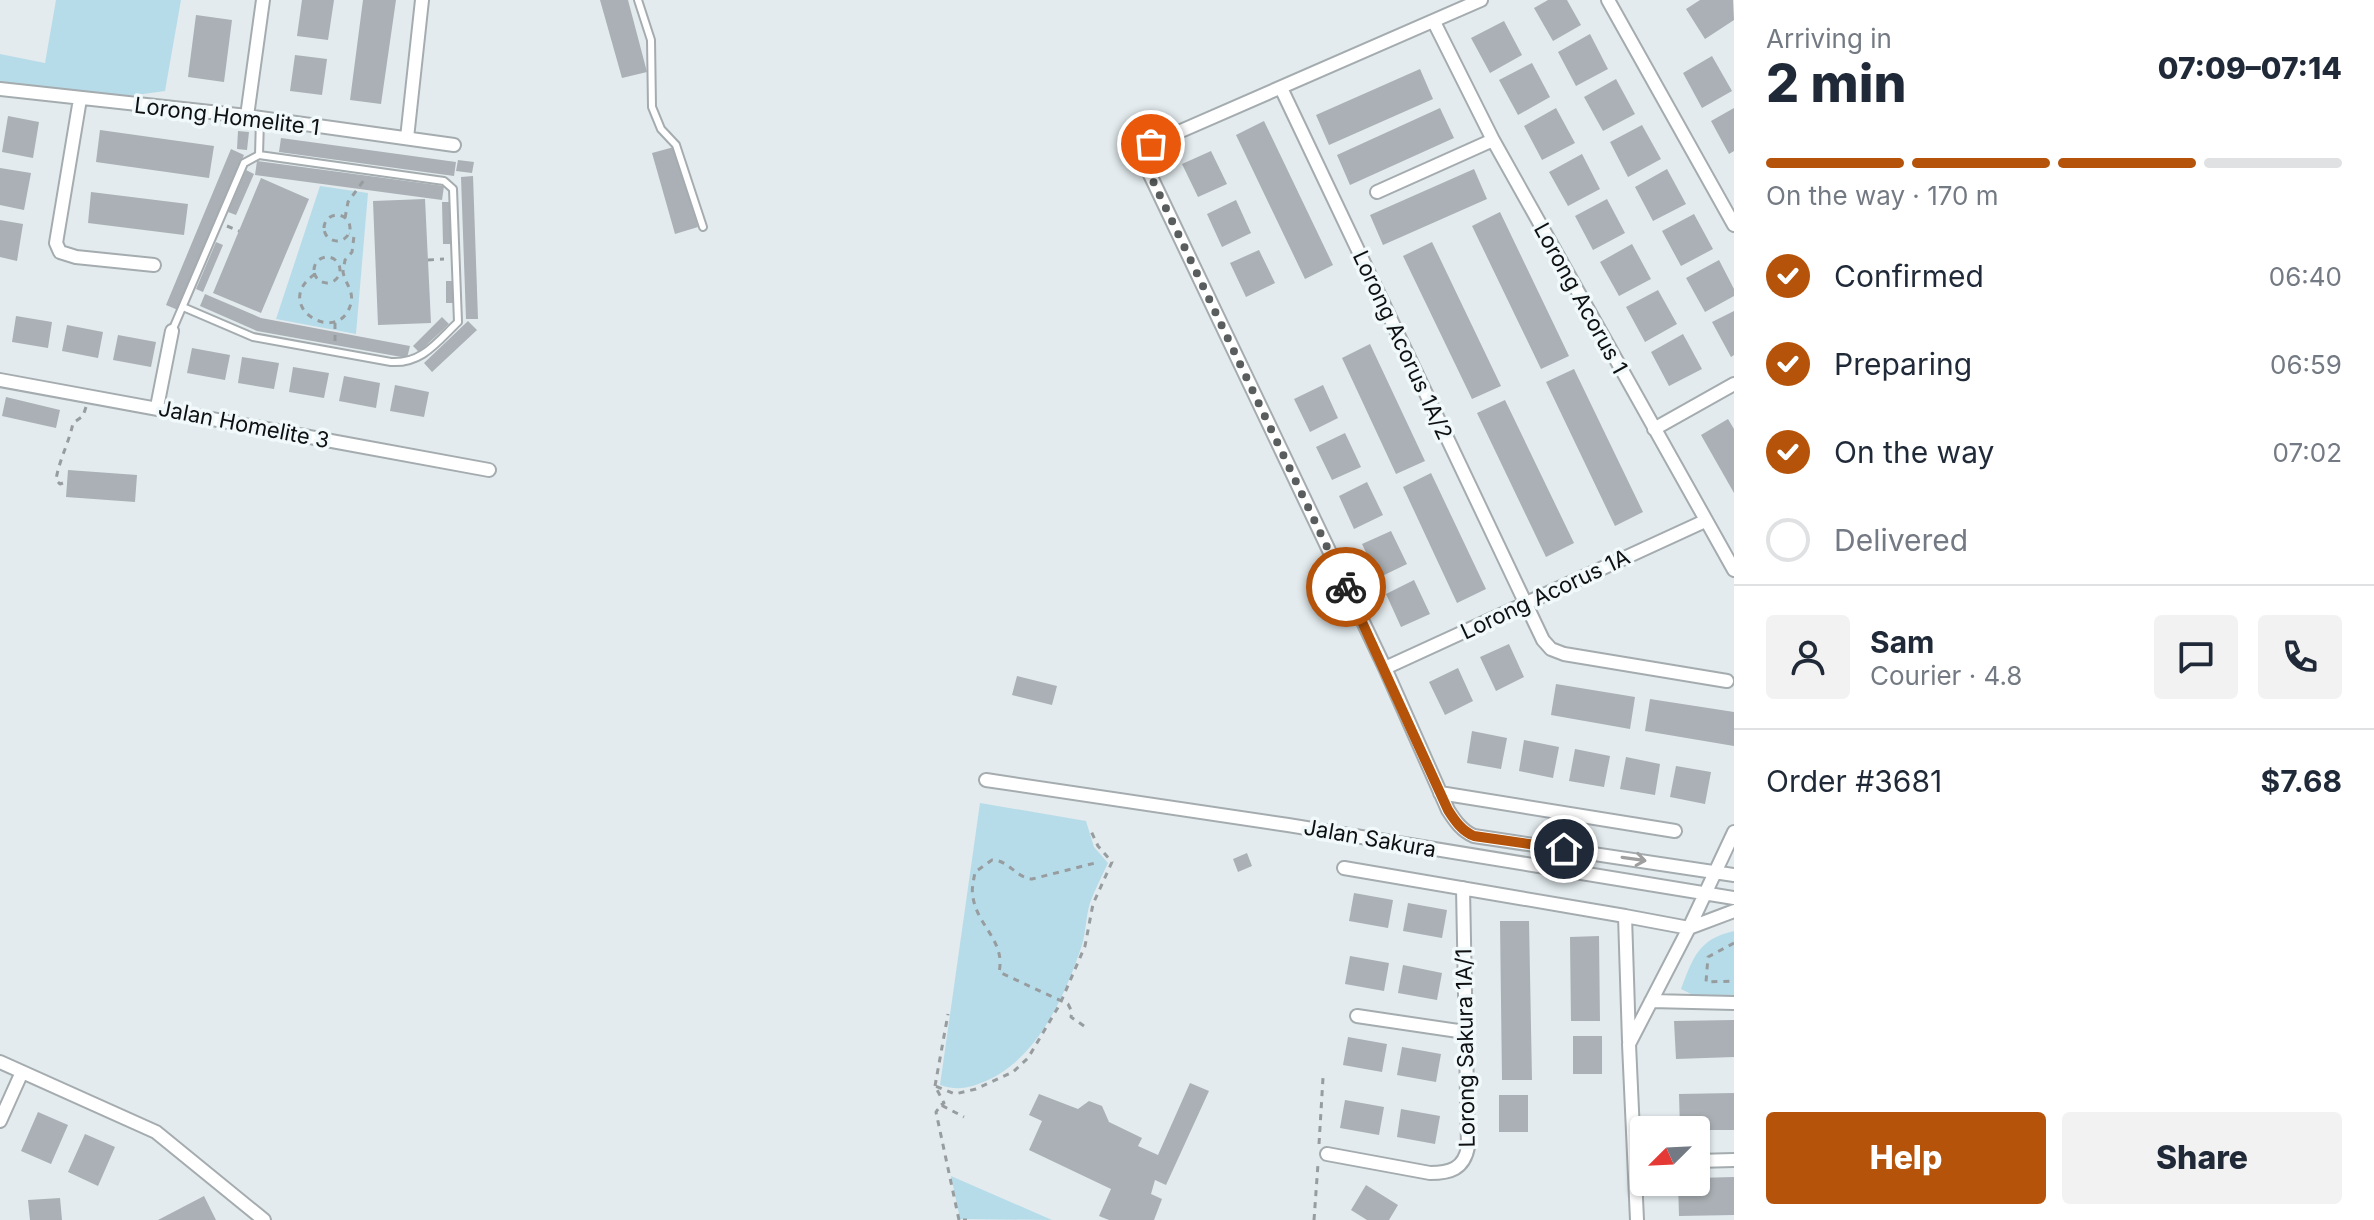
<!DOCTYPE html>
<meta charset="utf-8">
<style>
body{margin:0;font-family:Inter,sans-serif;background:#f2f2f3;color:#1f2937;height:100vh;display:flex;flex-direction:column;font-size:30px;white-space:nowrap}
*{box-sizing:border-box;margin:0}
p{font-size:26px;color:#747a83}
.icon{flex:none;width:44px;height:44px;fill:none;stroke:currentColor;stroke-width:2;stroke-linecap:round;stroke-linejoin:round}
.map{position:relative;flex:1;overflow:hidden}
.drawer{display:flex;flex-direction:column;background:#fff;width:640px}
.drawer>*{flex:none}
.needle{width:52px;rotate:246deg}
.controls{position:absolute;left:1630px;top:1116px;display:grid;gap:16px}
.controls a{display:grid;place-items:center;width:80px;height:80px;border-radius:8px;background:#fff;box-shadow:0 2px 6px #0004;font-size:40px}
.pin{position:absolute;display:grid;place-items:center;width:68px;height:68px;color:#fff;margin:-34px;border:4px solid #fff;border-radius:50%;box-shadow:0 2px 8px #0007}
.courier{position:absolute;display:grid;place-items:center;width:80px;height:80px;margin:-40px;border:6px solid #b45309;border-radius:50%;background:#fff;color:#222;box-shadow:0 2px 10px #0007}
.overview em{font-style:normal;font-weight:800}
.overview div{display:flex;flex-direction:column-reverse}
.overview{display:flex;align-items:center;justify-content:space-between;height:136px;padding:0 32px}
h1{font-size:52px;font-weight:800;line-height:60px}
.bar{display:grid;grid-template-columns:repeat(4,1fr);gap:12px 8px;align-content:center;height:96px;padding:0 32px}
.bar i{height:10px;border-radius:6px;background:#e0e1e3}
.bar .on{background:#b45309}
.bar p{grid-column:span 4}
.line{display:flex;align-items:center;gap:20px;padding:0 32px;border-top:2px solid #e0e1e3}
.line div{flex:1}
.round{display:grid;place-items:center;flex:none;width:84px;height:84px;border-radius:8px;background:#f2f2f3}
ol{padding:0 32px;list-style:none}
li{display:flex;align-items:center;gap:24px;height:88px}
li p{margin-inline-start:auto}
li .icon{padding:8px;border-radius:50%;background:#b45309;color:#fff;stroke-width:4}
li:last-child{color:#747a83}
li i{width:44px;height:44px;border:4px solid #e0e1e3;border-radius:50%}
.action{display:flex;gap:16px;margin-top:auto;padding:16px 32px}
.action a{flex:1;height:92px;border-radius:8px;background:#b45309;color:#fff;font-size:32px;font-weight:800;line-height:92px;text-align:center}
.action a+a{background:#f2f2f3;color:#1f2937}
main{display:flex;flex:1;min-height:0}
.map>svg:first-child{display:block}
.green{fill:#b7dce9}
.building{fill:#aab0b5}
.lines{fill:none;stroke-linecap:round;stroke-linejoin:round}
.service-casing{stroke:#a5acaf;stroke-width:10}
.minor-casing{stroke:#a5acaf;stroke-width:16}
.path{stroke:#979c9f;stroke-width:3;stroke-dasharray:6 6;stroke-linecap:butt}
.service{stroke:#fff;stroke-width:6}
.minor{stroke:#fff;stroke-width:12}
.oneway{stroke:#9f9fa0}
.done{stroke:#595d5e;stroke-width:8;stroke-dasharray:0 14.4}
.route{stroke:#b45309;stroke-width:10}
.labels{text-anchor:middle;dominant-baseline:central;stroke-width:7;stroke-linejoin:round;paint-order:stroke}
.street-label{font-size:22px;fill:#0e1011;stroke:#f1f9fb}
</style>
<main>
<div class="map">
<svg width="1734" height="1220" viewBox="0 0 1734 1220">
<rect width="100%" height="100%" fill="#e3ebee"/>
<path class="green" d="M56,0H181L165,91L114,98L0,83V54L45,63Z
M320,186L368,193L356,334L276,319Z
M980,803L1086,821L1094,847L1108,863C1102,876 1095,889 1090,903C1086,916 1086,931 1082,945C1065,996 1038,1058 986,1081C969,1088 958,1091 940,1085Z
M1734,931V995L1695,996L1681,989C1693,958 1698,939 1734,931Z
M951,1176L1052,1220L960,1219Z"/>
<path class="building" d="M302,0H334L328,40L297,36Z
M363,0H396L381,104L350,100Z
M600,0H628L647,72L622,78Z
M1548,0H1567L1581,25L1553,41L1534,8Z
M1700,0H1733L1734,20L1705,39L1686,9Z
M196,15L232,20L224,82L188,77Z
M1504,21L1522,55L1490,73L1471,38Z
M1590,34L1608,69L1576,86L1558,52Z
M295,55L327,59L322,95L290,91Z
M1712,56L1732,91L1702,108L1683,73Z
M1532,63L1550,97L1518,115L1499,80Z
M1420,69L1433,99L1329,145L1316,115Z
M1616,79L1635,114L1603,131L1584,97Z
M1440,108L1454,138L1350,185L1337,155Z
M1556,108L1575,143L1542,160L1524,126Z
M1734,108V151L1729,154L1711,121Z
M8,116L39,122L33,158L2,152Z
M1264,121L1333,265L1305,279L1236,135Z
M1642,125L1661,159L1628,177L1610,142Z
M100,130L214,146L209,178L96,162Z
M238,131L249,132L247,150L237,149Z
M281,138L456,162L454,176L279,152Z
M674,147L698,227L675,234L652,153Z
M231,149L244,155L178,310L166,305Z
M1211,151L1227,184L1198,197L1182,164Z
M1582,154L1600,189L1568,206L1549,172Z
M458,160L474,162L472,173L456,171Z
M257,161L444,186L442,200L255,175Z
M0,168L31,173L24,210L0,205Z
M1474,169L1487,199L1383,245L1370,215Z
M1667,169L1686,204L1653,221L1635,187Z
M246,170L254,174L236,215L228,212Z
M473,176L478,319H466L461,177Z
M261,178L309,199L261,313L213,293Z
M91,192L188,204L184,235L88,223Z
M425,199L431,323L378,325L373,201Z
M1607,199L1625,233L1593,250L1575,216Z
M1236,200L1251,233L1222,247L1207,214Z
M442,202H451L452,244H443Z
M1500,212L1569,356L1541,369L1472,226Z
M1694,214L1713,249L1681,266L1662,231Z
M0,220L23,224L17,261L0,257Z
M216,242L223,245L203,292L196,289Z
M1432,242L1501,386L1472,399L1403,256Z
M1632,244L1651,279L1619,296L1600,262Z
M1259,250L1275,283L1246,297L1230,263Z
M1719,260L1734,289V296L1705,312L1686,278Z
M446,281H453L454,303H446Z
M1658,290L1677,324L1645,342L1626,307Z
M205,294L261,318L410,346L407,358L257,331L200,306Z
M1734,311V355L1731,357L1712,322Z
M16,316L52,322L48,348L12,342Z
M442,317L449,324L419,352L413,346Z
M468,321L477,330L432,372L424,363Z
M67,325L103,332L98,358L62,351Z
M1683,334L1702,369L1669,386L1651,352Z
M118,335L156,342L151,367L113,360Z
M1370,344L1425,461L1396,474L1342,358Z
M192,348L230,355L225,380L187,373Z
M242,357L279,363L274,389L238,383Z
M293,367L329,373L324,398L289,392Z
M1574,369L1643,512L1615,526L1546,382Z
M344,376L380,383L376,408L339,401Z
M395,385L429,392L424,417L390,411Z
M1323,385L1338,418L1310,432L1294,399Z
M6,397L60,410L56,428L2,416Z
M1505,400L1574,543L1546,557L1477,413Z
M1728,419L1734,429V493L1701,435Z
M1345,433L1361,467L1332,480L1316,447Z
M68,470L137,475L135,502L66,497Z
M1431,473L1486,589L1457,603L1403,487Z
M1367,482L1383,515L1354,529L1339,496Z
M1391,531L1407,564L1378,578L1362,544Z
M1414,580L1430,614L1401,627L1386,594Z
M1509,644L1524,677L1496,691L1480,657Z
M1458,668L1473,701L1445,715L1429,682Z
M1017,676L1057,686L1052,705L1012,695Z
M1556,684L1635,697L1630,729L1551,715Z
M1650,699L1734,712V746L1645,731Z
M1472,731L1507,738L1501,769L1467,763Z
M1524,740L1559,747L1553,778L1519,771Z
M1575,749L1610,756L1604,787L1569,781Z
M1626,757L1660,764L1655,795L1620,789Z
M1676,766L1711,772L1705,804L1670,797Z
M1247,853L1252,866L1238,872L1233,859Z
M1354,893L1393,900L1388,928L1349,921Z
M1408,903L1447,910L1442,938L1403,931Z
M1500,921H1529L1532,1080H1502Z
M1599,936L1600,1021H1571L1570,937Z
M1350,956L1389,963L1384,991L1345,984Z
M1403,965L1442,973L1437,1000L1398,993Z
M1734,1020V1057L1676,1059L1674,1021Z
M1573,1036H1602V1074H1573Z
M1348,1037L1387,1044L1382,1072L1343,1065Z
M1402,1047L1441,1054L1436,1082L1397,1075Z
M1190,1083L1209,1091L1166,1185L1155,1180L1151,1194L1162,1199L1154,1220H1109L1099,1216L1111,1189L1029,1150L1042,1121L1029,1115L1039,1094L1078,1109L1089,1101L1102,1106L1109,1122L1142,1138L1138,1146L1158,1155Z
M1734,1093V1130H1680L1679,1094Z
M1499,1095H1528V1132H1499Z
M1345,1100L1384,1107L1379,1135L1340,1128Z
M1401,1109L1440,1116L1435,1144L1397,1137Z
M38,1112L68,1125L51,1164L21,1151Z
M85,1134L115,1147L98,1186L68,1172Z
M1734,1177V1215L1679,1216L1678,1182H1696V1178Z
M1366,1185L1398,1205L1389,1220H1367L1351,1210Z
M204,1196L216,1220H158Z
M60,1198L62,1220H30L28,1200Z"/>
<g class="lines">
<defs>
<path id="service" d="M638,0L651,40L652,107L661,129L676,145L703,227
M259,155L260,119
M172,331L244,163L259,155L444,181L453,189L458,322C437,342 422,364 391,362L253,337L183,307"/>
<path id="minor" d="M1481,0L1151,144L1144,151V162L1385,668L1448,810C1455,821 1462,831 1474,836L1734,875
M1608,0L1734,225
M1434,22L1493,140L1734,570
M1281,88L1543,640L1551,649L1564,654L1727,681
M0,89L247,116L454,145
M80,99L56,243L60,252L76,257L154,265
M247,116L263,0
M407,138L422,0
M1377,192L1493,140
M0,380L489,470
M157,407L172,331
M1654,429L1734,384
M1385,668L1705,521
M986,780L1288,825L1734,898
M1440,793L1675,831
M1344,868L1625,916
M1651,1001L1734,1003
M1357,1016L1465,1032
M1629,1041L1625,916L1689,928L1734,911
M0,1062L156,1132L264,1220
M0,1121L22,1072
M1327,1154L1430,1173C1450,1173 1464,1169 1468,1147L1463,888
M1696,1161L1734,1160
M1637,1220L1629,1044L1689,928L1734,832"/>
</defs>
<use href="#service" class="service-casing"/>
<use href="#minor" class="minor-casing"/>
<path class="path" d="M324 228a13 13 0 1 1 26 0a13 13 0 1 1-26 0Z
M345,218L348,202L364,180
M227,226L239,231
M314 270a13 13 0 1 1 26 0a13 13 0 1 1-26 0Z
M428,260L444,259
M315,274C269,306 340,348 351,303C354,291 345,283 343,272L345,260L352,252L354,236L349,234
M335,341V321
M63,483L60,484L56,480C59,460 69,443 73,423L83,416L86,407
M1734,943L1708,957L1706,982L1734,981
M1084,1026L1071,1017L1072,1012L1068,1004L999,972C1006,941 977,926 973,897C971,889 974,879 975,872L992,860C1009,860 1016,878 1032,879L1099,862
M935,1086L948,1014
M941,1105L944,1103L935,1086L955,1094L976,1089L1013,1072L1028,1058L1060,1004L1085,946L1093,904L1112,862L1098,846L1091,831
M1319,1144L1323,1078
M959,1220L936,1112L941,1105L964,1117
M963,1220H967
M1314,1220L1318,1164"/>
<use href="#service" class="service"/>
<use href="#minor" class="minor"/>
</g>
<defs><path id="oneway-shaft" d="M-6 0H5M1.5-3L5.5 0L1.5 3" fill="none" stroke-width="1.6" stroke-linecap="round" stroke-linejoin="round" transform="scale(2)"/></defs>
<use class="oneway" href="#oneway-shaft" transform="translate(1634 859) rotate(8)"/>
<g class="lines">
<path class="done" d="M1151,144L1144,151V162L1346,587"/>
<path class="route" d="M1346,587L1448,810C1455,821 1462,831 1474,836L1564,849"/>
</g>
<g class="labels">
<g class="street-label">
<text transform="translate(227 116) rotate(7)">Lorong Homelite 1</text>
<text transform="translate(1581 298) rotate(61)">Lorong Acorus 1</text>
<text transform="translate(1403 345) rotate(65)">Lorong Acorus 1A/2</text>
<text transform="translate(244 424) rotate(11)">Jalan Homelite 3</text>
<text transform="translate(1545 594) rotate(-25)">Lorong Acorus 1A</text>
<text transform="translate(1370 838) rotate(10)">Jalan Sakura</text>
<text transform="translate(1465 1048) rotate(-91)">Lorong Sakura 1A/1</text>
</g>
</g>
</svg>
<div class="controls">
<a><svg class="needle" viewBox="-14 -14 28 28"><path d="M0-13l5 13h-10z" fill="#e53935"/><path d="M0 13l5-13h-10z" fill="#747a83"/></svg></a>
</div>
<div class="pin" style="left:1151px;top:144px;background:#ea580c"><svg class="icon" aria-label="bag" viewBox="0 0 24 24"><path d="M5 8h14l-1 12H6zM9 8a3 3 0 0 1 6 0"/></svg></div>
<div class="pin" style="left:1564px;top:849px;background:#1f2937"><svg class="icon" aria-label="home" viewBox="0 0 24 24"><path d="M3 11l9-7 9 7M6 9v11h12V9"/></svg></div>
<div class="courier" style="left:1346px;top:587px"><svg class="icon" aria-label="bike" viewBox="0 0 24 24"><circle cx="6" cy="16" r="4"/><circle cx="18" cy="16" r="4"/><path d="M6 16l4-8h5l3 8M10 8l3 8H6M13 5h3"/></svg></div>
</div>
<section class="drawer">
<div class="overview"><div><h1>2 min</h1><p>Arriving in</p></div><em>07:09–07:14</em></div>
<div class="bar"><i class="on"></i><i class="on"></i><i class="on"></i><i></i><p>On the way · 170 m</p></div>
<ol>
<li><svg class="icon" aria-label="check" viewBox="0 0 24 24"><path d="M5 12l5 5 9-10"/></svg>Confirmed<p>06:40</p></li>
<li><svg class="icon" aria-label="check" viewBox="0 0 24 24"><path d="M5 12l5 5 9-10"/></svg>Preparing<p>06:59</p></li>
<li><svg class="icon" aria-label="check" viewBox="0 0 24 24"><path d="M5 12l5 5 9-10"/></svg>On the way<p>07:02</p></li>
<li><i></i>Delivered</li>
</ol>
<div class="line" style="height:144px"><a class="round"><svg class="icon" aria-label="person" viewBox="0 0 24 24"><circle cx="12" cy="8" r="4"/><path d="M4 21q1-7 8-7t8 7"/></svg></a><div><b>Sam</b><p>Courier · 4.8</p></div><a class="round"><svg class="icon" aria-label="chat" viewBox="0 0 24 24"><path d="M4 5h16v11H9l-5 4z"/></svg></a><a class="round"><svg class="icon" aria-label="phone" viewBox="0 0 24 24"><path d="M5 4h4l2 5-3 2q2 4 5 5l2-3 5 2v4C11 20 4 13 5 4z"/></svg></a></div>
<div class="line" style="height:104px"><div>Order #3681</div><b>$7.68</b></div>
<div class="action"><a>Help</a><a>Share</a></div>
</section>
</main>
